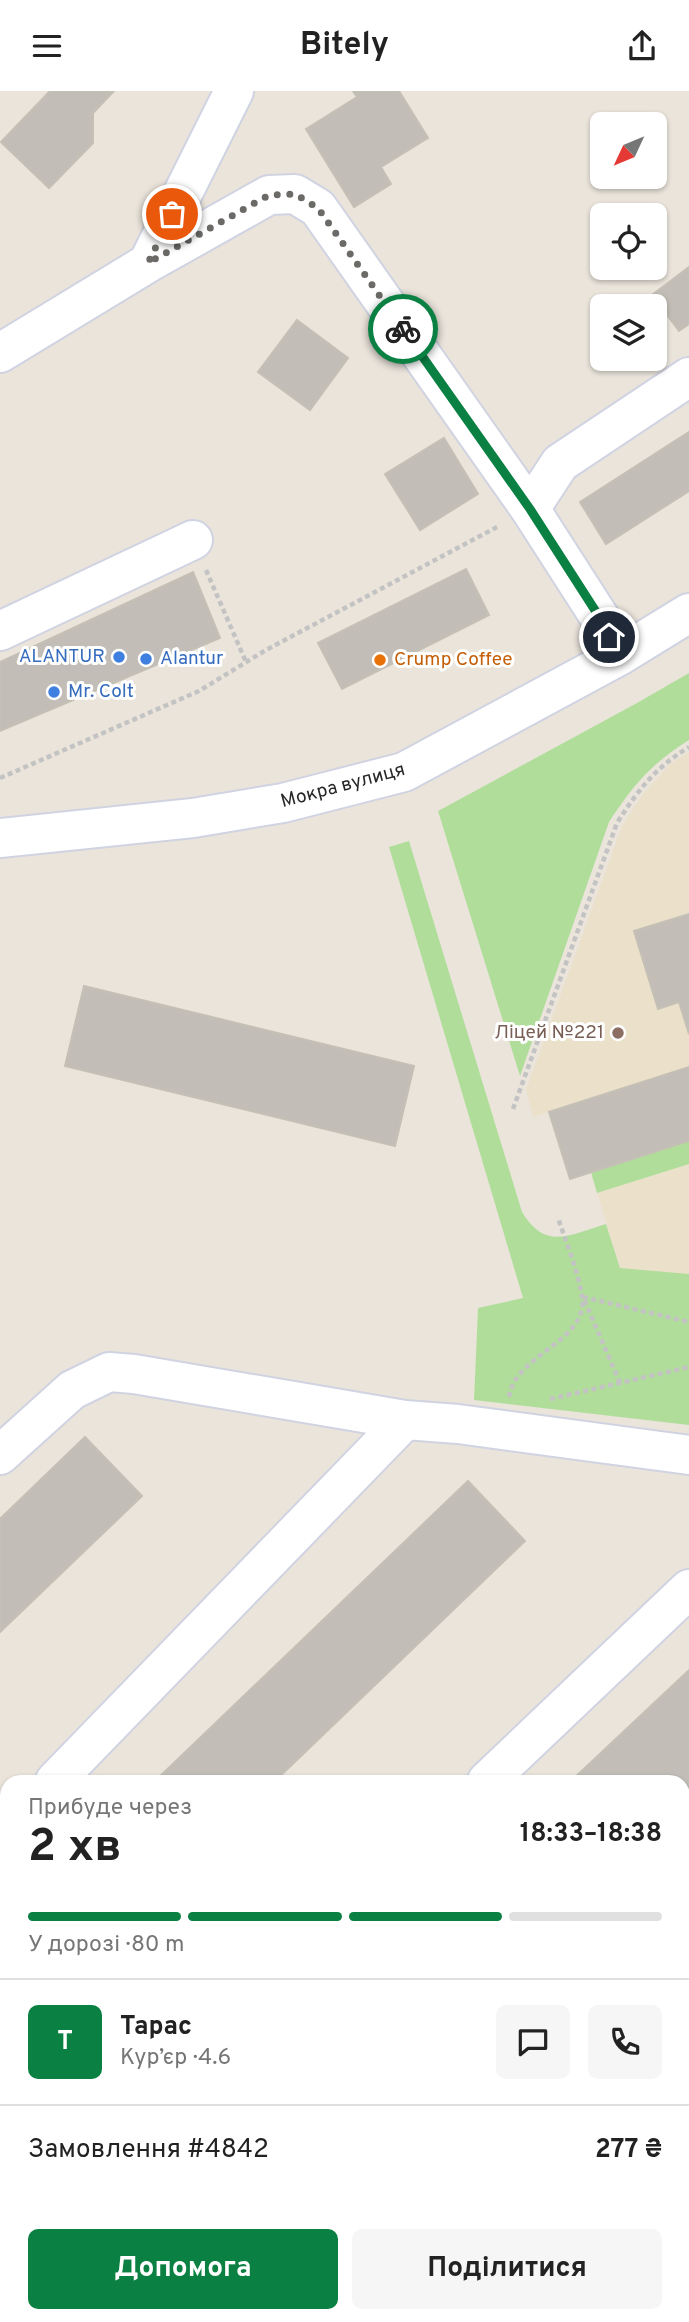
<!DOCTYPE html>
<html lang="uk">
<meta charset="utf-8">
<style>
body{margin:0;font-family:Overpass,sans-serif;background:#f6f6f6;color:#222;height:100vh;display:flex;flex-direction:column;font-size:26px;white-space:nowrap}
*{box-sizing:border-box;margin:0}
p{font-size:23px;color:#767676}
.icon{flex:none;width:38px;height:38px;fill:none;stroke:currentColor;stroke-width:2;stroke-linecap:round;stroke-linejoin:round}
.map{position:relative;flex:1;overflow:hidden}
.panel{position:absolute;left:0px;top:1684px;width:690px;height:548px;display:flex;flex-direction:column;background:#fff;border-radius:21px 21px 0 0;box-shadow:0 2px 5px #0004}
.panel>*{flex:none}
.needle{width:46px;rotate:226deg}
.tools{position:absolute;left:590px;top:21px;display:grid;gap:14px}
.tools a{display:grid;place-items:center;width:77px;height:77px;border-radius:10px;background:#fff;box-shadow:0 2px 5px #0004;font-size:35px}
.pin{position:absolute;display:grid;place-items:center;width:60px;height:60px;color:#fff;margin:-30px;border:4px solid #fff;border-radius:50%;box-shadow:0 2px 7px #0007}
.courier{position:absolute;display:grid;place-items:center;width:70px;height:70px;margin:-35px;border:5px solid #0b8043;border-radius:50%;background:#fff;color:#222;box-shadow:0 2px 9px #0007}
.summary em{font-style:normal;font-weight:700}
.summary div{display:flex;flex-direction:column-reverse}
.summary{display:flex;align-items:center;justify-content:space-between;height:119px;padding:0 28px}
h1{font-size:46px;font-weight:700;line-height:52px}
.bar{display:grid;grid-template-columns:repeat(4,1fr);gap:10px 7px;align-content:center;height:84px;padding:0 28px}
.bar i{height:9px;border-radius:5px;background:#e0e0e0}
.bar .selected{background:#0b8043}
.bar p{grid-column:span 4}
.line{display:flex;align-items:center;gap:18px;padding:0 28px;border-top:2px solid #e0e0e0}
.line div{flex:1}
.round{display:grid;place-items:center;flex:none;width:74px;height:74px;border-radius:10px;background:#f6f6f6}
.cta{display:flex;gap:14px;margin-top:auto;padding:14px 28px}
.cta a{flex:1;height:80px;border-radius:10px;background:#0b8043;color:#fff;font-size:28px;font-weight:700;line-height:80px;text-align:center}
.cta a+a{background:#f6f6f6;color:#222}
header{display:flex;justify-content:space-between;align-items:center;height:91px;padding:0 28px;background:#fff;font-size:32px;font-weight:700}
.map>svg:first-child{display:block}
.education{fill:#ebe1cb}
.green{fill:#b0de9a}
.building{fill:#c2beb7;stroke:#c5c0b5;stroke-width:2}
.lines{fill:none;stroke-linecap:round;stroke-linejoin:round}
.minor-casing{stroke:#d0d3e1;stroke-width:42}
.major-casing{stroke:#c3c3c3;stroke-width:42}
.path{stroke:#c3c3c3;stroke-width:4.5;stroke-dasharray:5 3.5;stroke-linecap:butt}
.minor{stroke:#fff;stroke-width:38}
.major{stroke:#e8cb61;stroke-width:38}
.done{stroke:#6c6a67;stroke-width:7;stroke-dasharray:0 12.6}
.route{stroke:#0b8043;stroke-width:9}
.shop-dot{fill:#3f7fe0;stroke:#fff;stroke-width:2.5}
.food-dot{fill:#e8710a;stroke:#fff;stroke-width:2.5}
.education-dot{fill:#8d6e63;stroke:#fff;stroke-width:2.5}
.labels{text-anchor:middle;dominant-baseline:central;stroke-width:6;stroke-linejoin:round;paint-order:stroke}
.shop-label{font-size:19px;fill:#366cbe;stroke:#fff;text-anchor:start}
.food-label{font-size:19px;fill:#c56008;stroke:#fff;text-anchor:start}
.street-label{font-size:19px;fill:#282828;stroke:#fff}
.education-label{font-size:19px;fill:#785e54;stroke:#fff;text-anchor:end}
</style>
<header><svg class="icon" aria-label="menu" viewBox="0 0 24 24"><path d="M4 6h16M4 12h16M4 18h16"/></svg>Bitely<svg class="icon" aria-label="share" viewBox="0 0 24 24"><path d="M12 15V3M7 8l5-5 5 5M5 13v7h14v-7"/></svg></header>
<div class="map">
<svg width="689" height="2231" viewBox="0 0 689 2231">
<rect width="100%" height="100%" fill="#eae4db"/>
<path class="education" d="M689,661V1224L620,1177L591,1082L570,1088L549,1021L533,1026L526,999L622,735L644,702L670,673Z"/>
<path class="green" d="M689,582V649C651,673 634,693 609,731L520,985L438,720L637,612Z
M409,750L522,1121C546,1160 569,1144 606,1133L620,1177L689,1183V1334L474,1309L478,1217L523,1207L389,756Z
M689,1050V1073L597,1102L591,1081Z"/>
<path class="building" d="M50,0H114L93,22V52L49,97L1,51Z
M353,0H399L428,47L381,76L391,93L354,116L306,38L357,6Z
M689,176V233L679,240L652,204Z
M297,229L348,267L310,319L258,281Z
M689,341V400L606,453L580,411Z
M444,347L478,403L420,439L385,383Z
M466,478L489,524L342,598L318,552Z
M193,481L220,547L0,640V571Z
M689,823V943L679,911L658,918L634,840Z
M84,895L414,975L395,1055L65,975Z
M689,976V1050L570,1088L549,1021Z
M85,1346L142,1405L0,1541V1428Z
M468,1390L525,1450L275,1690H155Z
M689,1579V1699L682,1705V1690H571Z
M0,1996H7V2067L0,2048Z
M0,2048L7,2067V2115L0,2121Z
M7,2115V2144L0,2143V2121Z"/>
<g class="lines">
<defs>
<path id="minor" d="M148,172L234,0
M0,262L148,172L269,104L295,103L318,117L530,418L600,527L619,565
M530,418L560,372L689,286
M0,540L193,449
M0,747L193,727L283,712L404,681L619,565L689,522
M0,1364L72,1299L109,1281L134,1283L405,1329L458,1333L689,1364
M55,1690L405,1329
M487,1690L689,1498
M0,1747L7,1740
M0,2160H7
M682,2186L689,2187
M516,2224L571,2231"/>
<path id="major" d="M0,1898L7,1899
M682,1982H689"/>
</defs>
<use href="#minor" class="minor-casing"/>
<use href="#major" class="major-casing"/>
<path class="path" d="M206,479L246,571
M0,687L199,600L266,559L499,435
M513,1018L617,732C638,699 655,677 689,656
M620,1292L583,1206L689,1231
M509,1306C515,1263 589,1251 582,1205C578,1180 566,1151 558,1127
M550,1308L689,1276
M0,1807H7
M682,1917L689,1918
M682,1928L689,1929
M0,1949H7
M682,2072L689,2073
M682,2141L689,2104
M323,2231L329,2224"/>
<use href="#minor" class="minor"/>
<use href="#major" class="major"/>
</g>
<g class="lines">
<path class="done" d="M172,123L148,172L269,104L295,103L318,117L403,238"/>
<path class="route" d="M403,238L530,418L600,527L609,546"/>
</g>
<g class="shop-dot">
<circle cx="119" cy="566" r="7"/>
<circle cx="146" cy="568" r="7"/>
<circle cx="54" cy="601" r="7"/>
</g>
<circle class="food-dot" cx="380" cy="569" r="7"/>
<circle class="education-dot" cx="618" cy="942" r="7"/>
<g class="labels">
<g class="shop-label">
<text x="105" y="566" text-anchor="end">ALANTUR</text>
<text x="160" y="568">Alantur</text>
<text x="68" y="601">Mr. Colt</text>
</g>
<g class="food-label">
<text x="394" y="569">Crump Coffee</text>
</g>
<g class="street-label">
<text transform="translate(343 695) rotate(-15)">Мокра вулиця</text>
</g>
<g class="education-label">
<text x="604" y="942">Ліцей №221</text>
</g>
</g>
</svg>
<div class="tools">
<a><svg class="needle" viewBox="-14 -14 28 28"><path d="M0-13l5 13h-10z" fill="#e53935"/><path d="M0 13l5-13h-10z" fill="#767676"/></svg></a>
<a><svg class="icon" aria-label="locate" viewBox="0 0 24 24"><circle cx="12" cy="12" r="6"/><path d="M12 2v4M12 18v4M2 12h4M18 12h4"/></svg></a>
<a><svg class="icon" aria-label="layers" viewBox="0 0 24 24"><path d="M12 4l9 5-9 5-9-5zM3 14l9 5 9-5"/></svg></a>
</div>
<div class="pin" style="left:172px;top:123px;background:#ea580c"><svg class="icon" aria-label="bag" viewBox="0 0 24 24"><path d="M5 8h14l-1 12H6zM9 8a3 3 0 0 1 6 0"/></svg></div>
<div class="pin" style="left:609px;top:546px;background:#1f2937"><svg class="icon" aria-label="home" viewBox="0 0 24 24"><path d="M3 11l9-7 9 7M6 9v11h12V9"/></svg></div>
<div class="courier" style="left:403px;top:238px"><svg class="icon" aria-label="bike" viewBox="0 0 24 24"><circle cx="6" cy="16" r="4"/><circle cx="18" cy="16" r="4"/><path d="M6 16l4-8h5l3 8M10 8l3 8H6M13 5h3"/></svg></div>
<section class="panel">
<div class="summary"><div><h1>2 хв</h1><p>Прибуде через</p></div><em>18:33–18:38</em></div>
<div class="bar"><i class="selected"></i><i class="selected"></i><i class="selected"></i><i></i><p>У дорозі · 80 m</p></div>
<div class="line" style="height:126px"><b class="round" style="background:#0b8043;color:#fff">Т</b><div><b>Тарас</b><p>Кур’єр · 4.6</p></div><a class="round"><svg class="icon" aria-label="chat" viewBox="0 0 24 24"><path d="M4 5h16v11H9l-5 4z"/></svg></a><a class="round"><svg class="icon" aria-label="phone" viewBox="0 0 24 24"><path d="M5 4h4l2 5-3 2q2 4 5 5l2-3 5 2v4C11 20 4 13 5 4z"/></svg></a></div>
<div class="line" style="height:91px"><div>Замовлення #4842</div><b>277 ₴</b></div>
<div class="cta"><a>Допомога</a><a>Поділитися</a></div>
</section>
</div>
